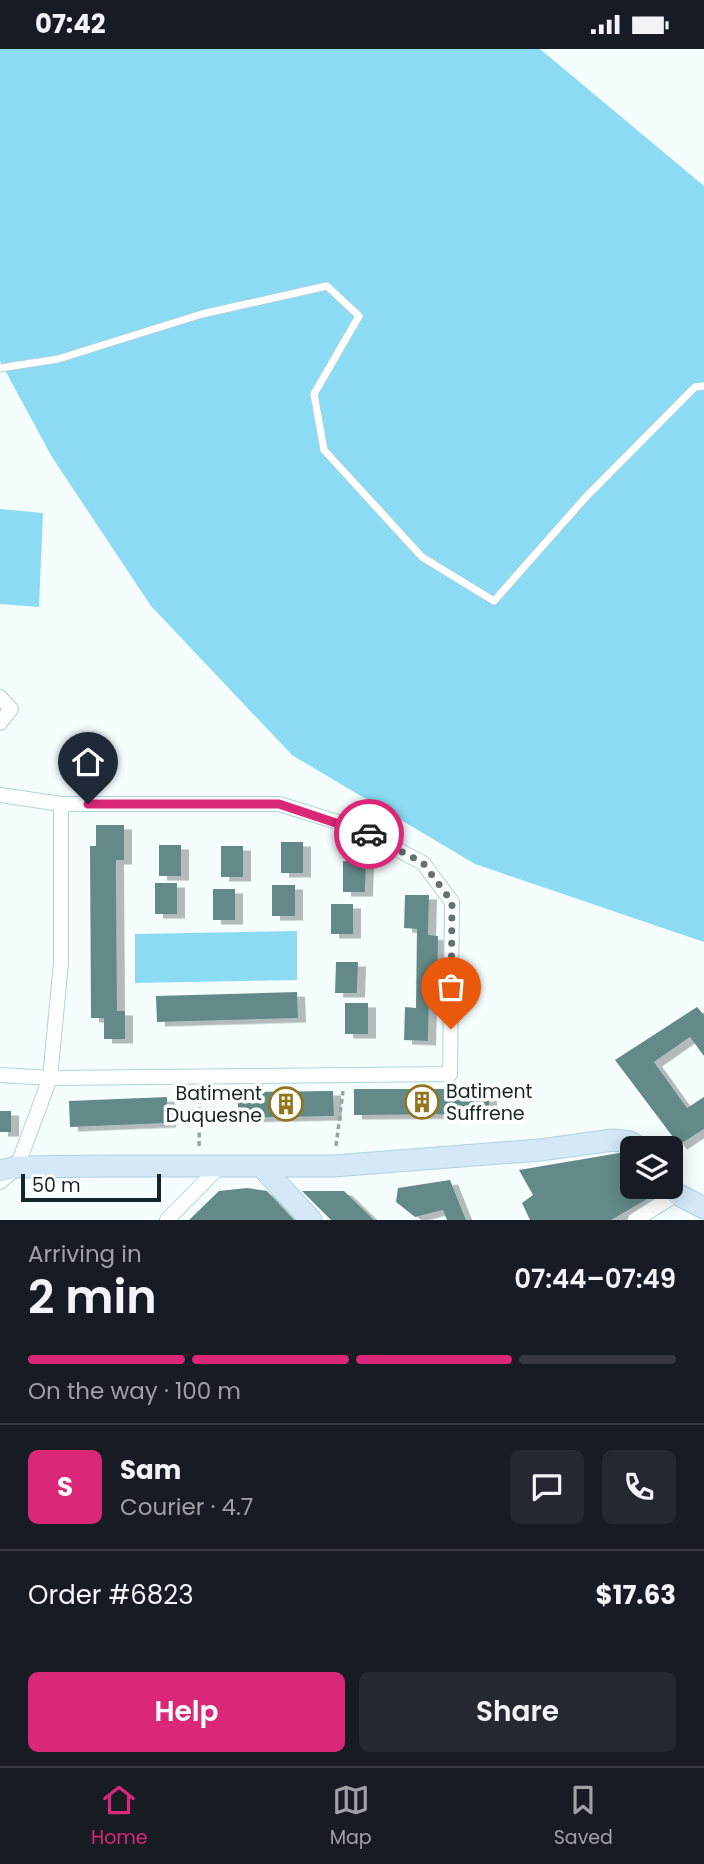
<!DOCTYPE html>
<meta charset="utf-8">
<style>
body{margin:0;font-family:Poppins,sans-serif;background:#242831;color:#f1f3f6;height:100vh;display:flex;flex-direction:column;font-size:26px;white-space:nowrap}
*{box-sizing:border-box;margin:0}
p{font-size:23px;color:#9ea1a6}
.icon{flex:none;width:38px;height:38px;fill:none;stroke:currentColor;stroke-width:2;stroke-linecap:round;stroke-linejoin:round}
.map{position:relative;height:1171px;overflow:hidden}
.details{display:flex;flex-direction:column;background:#171b24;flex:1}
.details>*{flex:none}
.controls{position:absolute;left:620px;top:1087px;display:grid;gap:14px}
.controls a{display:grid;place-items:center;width:63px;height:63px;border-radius:10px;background:#171b24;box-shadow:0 4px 18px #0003;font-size:35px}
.scale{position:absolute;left:21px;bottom:18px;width:140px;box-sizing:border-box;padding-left:7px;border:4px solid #162529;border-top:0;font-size:19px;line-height:24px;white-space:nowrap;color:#162529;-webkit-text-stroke:5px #fff;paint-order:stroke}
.pin{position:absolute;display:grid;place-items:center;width:60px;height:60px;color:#fff;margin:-72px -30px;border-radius:50% 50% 50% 0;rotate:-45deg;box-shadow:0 0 7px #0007}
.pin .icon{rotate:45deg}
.courier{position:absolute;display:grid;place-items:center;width:70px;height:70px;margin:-35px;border:5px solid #db2777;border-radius:50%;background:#fff;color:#222;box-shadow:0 2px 9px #0007}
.head em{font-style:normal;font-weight:600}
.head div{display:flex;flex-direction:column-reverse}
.head{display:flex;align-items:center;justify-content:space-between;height:119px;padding:0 28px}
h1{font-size:46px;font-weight:600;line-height:52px}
.bar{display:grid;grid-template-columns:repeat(4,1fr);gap:10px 7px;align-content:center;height:84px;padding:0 28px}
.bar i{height:9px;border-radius:5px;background:#363941}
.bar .current{background:#db2777}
.bar p{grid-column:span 4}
.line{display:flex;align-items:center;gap:18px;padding:0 28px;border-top:2px solid #363941}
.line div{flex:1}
.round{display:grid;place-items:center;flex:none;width:74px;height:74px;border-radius:10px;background:#242831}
.button{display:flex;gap:14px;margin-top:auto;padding:14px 28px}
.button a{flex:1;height:80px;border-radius:10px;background:#db2777;color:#fff;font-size:28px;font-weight:600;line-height:80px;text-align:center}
.button a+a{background:#242831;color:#f1f3f6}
.status{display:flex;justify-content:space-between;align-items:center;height:49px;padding:0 35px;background:#171b24;direction:ltr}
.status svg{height:19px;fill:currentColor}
.menu{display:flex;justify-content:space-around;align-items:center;height:98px;border-top:2px solid #363941;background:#171b24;font-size:19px;color:#9ea1a6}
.menu a{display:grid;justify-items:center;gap:4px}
.menu .current{color:#db2777}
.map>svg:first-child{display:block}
.green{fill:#8adbf3}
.building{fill:#648a88;filter:url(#shadow)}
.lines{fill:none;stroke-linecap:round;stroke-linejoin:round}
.service-casing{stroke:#aed3de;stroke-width:9}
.minor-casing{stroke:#aed3de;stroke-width:16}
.secondary-casing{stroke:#aed3de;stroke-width:23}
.path{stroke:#98a3a6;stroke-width:3.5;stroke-dasharray:5 3.5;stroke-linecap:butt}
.service{stroke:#fff;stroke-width:7}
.minor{stroke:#fff;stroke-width:14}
.secondary{stroke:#d4e8f8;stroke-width:21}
.done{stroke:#647174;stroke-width:7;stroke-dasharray:0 12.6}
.route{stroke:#db2777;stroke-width:9}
.labels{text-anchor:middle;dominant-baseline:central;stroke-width:7;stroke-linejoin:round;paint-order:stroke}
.poi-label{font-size:19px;fill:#162529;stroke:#fff;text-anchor:start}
</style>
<div class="status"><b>07:42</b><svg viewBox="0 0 49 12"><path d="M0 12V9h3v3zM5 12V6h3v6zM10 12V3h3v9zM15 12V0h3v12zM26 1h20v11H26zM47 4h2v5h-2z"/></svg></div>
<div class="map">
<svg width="704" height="1171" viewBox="0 0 704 1171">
<defs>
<filter id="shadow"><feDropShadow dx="8" dy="4.5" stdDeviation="0" flood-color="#0004"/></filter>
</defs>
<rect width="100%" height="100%" fill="#f5fdff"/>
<path class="green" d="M0,0H540L704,137V893L475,815L292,706L151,557L52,408L0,312Z
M0,460L43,464L39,558L0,555Z
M297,882V931L135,934V885Z"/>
<path class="building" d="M96,776H124V811H116L117,962H125V990H104V969H91L90,797H96Z
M281,793H303V824H281Z
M159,796H181V827H159Z
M221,797H243V828H221Z
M343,812L366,813L365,843H343Z
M155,834H177V865H155Z
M272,836H295V867H272Z
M213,840H235V871H213Z
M405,846H429L428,886L438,887L437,950H429L428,992L404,991L405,958L416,959L417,880L404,879Z
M331,855H353V885H331Z
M336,913H358L357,944H335Z
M297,943L298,969L157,973L156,947Z
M345,954H368V985H345Z
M697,958L704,966V1007L690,988L654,1013L687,1059L704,1048V1080L679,1096L615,1011Z
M354,1040H489V1065L354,1066Z
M333,1042L334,1067L238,1069V1043Z
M167,1048L168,1074L70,1078L69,1052Z
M0,1062H11V1083H0Z
M631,1102L632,1138H652L656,1145L611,1171H530L522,1154L533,1146L519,1121Z
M450,1131L466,1171H447L443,1161L415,1168L396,1153L398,1139Z
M247,1139L267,1142L294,1171H189L219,1142Z
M302,1142H344L374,1171H331Z"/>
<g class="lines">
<defs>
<path id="service" d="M0,319L58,310L202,265L327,237L359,267L314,345L324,401L422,508L494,552L585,449L695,338L704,337"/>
<path id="minor" d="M0,648L11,660L0,674
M0,746L61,755V914L50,1029L17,1118L0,1133
M0,1026L50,1029L450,1025L452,853L423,814L357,779L279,755H61
M167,1171L221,1116
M635,1171L677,1145"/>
<path id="secondary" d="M262,1118L311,1171
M0,1122L17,1118L109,1117H334L540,1101L613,1091L630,1093L640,1099
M670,1137L677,1145L704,1159"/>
</defs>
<use href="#service" class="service-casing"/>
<use href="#minor" class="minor-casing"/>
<use href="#secondary" class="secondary-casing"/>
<path class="path" d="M199,1097L200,1042
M336,1097L343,1042"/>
<use href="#service" class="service"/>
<use href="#minor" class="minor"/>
<use href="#secondary" class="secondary"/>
</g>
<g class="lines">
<path class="done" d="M369,785L423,814L452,853L451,980"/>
<path class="route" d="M88,755H279L369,785"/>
</g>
<defs>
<symbol id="building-ring" viewBox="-11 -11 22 22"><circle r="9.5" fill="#fff" stroke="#93751c" stroke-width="1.5"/><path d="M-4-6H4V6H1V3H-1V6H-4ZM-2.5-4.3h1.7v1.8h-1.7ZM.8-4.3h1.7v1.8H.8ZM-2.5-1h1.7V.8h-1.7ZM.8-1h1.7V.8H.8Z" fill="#93751c"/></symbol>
</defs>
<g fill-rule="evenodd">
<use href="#building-ring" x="403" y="1034" width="38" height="38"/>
<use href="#building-ring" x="267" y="1036" width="38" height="38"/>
</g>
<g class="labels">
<g class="poi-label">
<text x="446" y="1042">Batiment<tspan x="446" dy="22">Suffrene</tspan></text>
<text x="262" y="1044" text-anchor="end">Batiment<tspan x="262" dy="22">Duquesne</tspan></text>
</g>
</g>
</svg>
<div class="controls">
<a><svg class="icon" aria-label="layers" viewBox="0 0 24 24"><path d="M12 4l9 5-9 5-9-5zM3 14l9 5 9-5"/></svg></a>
</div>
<div class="scale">50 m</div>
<div class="pin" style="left:451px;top:980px;background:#ea580c"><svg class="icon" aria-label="bag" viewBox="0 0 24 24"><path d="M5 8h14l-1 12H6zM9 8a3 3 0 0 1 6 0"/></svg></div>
<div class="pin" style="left:88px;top:755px;background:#1f2937"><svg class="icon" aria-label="home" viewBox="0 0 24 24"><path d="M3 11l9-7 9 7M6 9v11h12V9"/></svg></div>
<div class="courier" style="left:369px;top:785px"><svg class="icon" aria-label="car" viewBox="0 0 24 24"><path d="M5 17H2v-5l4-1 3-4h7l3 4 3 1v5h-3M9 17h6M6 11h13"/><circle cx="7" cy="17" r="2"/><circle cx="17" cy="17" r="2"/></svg></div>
</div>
<section class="details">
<div class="head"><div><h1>2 min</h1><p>Arriving in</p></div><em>07:44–07:49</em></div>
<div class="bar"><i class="current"></i><i class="current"></i><i class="current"></i><i></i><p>On the way · 100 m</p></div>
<div class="line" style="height:126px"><b class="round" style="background:#db2777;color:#fff">S</b><div><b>Sam</b><p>Courier · 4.7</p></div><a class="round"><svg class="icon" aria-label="chat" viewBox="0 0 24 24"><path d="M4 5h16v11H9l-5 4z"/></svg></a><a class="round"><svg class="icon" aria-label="phone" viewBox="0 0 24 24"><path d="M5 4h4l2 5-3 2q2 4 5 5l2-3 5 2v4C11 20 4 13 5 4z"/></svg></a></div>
<div class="line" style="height:91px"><div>Order #6823</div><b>$17.63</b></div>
<div class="button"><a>Help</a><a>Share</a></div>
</section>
<nav class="menu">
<a class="current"><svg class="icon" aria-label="home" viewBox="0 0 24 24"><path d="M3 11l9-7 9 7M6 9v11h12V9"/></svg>Home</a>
<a><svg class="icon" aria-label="map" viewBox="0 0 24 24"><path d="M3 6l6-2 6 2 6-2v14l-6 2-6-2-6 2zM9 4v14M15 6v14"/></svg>Map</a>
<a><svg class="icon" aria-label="saved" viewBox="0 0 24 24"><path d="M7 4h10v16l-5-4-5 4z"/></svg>Saved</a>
</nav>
